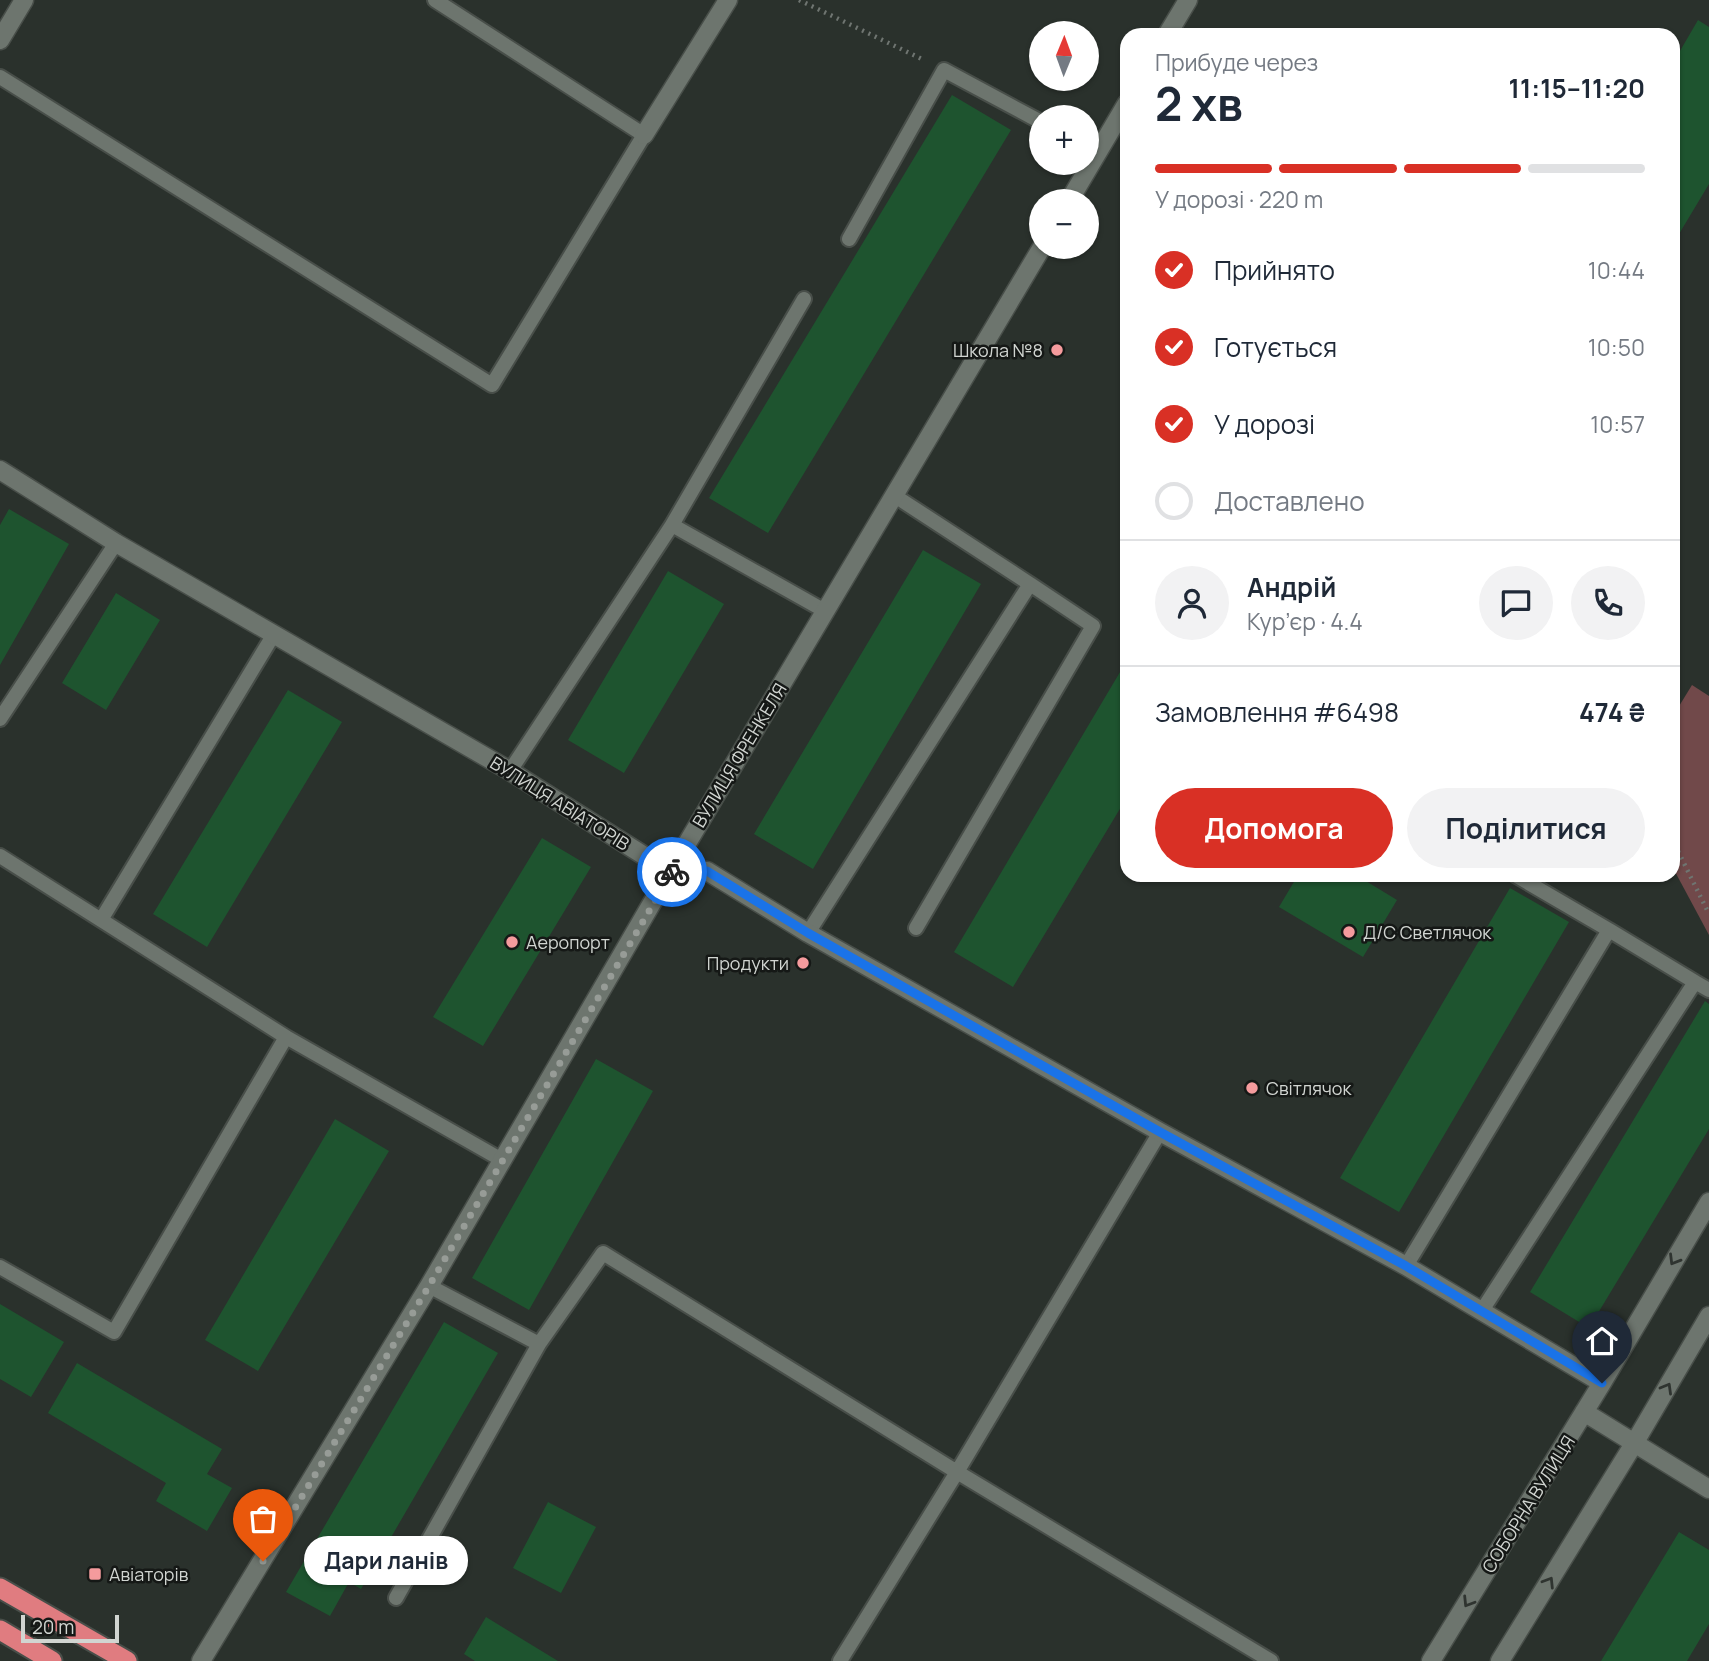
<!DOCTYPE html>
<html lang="uk">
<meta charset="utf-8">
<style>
body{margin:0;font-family:Manrope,sans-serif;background:#f2f2f3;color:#1f2937;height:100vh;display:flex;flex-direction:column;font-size:26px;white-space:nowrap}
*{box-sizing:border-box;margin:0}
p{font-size:23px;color:#747a83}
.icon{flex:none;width:38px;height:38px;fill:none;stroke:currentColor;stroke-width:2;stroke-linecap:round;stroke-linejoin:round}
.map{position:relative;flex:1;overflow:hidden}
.sheet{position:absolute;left:1120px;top:28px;width:560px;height:854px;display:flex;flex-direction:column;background:#fff;border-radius:21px;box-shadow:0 2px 5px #0004}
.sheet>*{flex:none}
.needle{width:46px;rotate:1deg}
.fabs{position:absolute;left:1029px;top:21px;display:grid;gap:14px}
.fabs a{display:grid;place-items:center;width:70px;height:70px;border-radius:50%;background:#fff;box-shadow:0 2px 5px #0004;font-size:35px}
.scale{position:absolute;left:21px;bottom:18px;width:98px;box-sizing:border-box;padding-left:7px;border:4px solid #d1d5d1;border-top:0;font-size:19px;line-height:24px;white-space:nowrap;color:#d1d5d1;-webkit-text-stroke:5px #151816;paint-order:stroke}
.pin{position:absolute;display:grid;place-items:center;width:60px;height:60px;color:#fff;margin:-72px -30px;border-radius:50% 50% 50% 0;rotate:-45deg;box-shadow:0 0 7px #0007}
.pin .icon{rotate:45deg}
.courier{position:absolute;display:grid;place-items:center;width:70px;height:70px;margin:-35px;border:5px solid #1a73e8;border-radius:50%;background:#fff;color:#222;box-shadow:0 2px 9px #0007}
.bubble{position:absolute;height:49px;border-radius:24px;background:#fff;box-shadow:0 2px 5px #0004;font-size:23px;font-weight:700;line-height:49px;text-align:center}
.head em{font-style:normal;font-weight:700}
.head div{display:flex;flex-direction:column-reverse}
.head{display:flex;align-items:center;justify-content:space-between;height:119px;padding:0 35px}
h1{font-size:46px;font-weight:700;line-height:52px}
.bar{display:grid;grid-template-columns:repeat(4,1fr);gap:10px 7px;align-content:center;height:84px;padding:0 35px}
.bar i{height:9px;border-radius:5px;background:#e0e1e3}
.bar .active{background:#d93025}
.bar p{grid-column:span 4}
.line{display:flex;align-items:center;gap:18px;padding:0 35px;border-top:2px solid #e0e1e3}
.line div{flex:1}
.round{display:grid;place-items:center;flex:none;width:74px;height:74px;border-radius:37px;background:#f2f2f3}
ol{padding:0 35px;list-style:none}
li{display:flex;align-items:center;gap:21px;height:77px}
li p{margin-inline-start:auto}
li .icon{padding:7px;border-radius:50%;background:#d93025;color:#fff;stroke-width:4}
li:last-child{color:#747a83}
li i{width:38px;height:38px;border:4px solid #e0e1e3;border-radius:50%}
.primary-button{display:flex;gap:14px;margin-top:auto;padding:14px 35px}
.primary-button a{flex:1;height:80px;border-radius:42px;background:#d93025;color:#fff;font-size:28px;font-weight:700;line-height:80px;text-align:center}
.primary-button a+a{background:#f2f2f3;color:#1f2937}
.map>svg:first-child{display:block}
.green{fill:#71494a}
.building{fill:#1e542f}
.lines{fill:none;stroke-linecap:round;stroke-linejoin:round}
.service-casing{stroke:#484e49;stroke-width:18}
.minor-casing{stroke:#484e49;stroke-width:21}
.trunk-casing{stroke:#484e49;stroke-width:23}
.path{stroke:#6f7571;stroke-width:4.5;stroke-dasharray:2 5;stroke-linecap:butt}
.service{stroke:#6d756e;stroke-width:14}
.minor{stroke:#6d756e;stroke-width:18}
.trunk{stroke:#e07c80;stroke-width:19}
.oneway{stroke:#2f3430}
.done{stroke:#979c97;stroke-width:7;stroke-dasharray:0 12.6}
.route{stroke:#1a73e8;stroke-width:9}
.poi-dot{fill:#f59b9d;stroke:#151816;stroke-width:2.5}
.labels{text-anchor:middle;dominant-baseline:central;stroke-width:5;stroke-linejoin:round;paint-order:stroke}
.poi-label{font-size:18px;fill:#d1d5d1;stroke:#151816;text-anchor:start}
.street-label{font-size:18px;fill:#d1d5d1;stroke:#151816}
</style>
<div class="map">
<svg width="1709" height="1661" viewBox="0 0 1709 1661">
<rect width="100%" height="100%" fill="#2a312c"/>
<path class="green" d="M1692,685L1709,696V935L1673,868V716Z"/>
<path class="building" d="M1698,20L1709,27V184L1673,244V63Z
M952,95L1011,130L768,533L709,498Z
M9,509L69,544L0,665V525Z
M923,550L981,584L813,869L754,834Z
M668,571L724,604L624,773L568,740Z
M116,593L160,620L106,710L62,683Z
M1123,667L1127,669V797L1013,987L954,952Z
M288,690L342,722L207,947L153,914Z
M542,838L591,867L483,1046L433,1017Z
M1298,875H1356L1397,900L1363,957L1279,907Z
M1510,888L1569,922L1399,1212L1340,1178Z
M1705,1001L1709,1004V1129L1589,1328L1530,1292Z
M596,1059L653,1091L529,1310L472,1278Z
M335,1119L389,1151L258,1371L205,1340Z
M0,1304L64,1342L31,1397L0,1379Z
M444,1322L498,1353L361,1589L349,1582L330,1616L286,1592Z
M77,1363L222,1449L207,1474L232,1488L207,1531L156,1501L166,1483L48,1413Z
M548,1502L596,1527L561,1593L513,1568Z
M1679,1532L1709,1550V1624L1687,1661H1601Z
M486,1617L558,1661H475L464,1654Z"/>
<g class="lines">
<defs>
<path id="service" d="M0,77L492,385L644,135L435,0
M849,239L944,70L1041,122
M672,525L804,299
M0,719L116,543
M510,771L672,525L825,611
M0,856L286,1037
M1515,875L1609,930
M101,920L274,634
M916,928L1093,626L1030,584
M808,933L1030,584L895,496
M1406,1266L1609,930L1695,982
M0,1267L114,1332L286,1037L502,1160
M429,1286L539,1344L603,1253L957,1472L1271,1661
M1481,1312L1695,982L1709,990
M396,1598L539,1344
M840,1661L957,1472L1160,1132"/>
<path id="minor" d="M1167,35L1188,0
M0,40L24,0
M644,135L728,0
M1069,201L1127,103
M0,470L116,543L510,771L670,872L707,871L808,933L1160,1132L1406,1266L1602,1383
M1584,1412L1709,1489
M201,1661L429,1286L670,872L1042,247
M1431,1661L1602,1383L1709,1202
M1500,1661L1635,1442L1709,1316"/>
<path id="trunk" d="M0,1588L127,1661
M0,1630L52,1661"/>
</defs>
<use href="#service" class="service-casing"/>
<use href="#minor" class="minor-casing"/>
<use href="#trunk" class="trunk-casing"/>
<path class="path" d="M799,0L924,60
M1675,845L1709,914"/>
<use href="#service" class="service"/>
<use href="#minor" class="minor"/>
<use href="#trunk" class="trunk"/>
</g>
<defs><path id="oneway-chevron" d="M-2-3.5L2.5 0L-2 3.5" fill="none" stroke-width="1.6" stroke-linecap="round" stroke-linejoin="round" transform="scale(1.75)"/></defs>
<g class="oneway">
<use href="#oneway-chevron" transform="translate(1674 1260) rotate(121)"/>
<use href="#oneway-chevron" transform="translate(1667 1388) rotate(-60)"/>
<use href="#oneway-chevron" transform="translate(1549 1582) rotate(-58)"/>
<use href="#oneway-chevron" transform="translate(1468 1602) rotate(122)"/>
</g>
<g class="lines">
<path class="done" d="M263,1561L429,1286L672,872"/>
<path class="route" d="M672,872L707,871L808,933L1160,1132L1406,1266L1602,1383"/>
</g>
<g class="poi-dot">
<circle cx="1057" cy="350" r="7"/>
<circle cx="1349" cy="932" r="7"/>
<circle cx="512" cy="942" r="7"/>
<circle cx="803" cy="963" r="7"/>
<circle cx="1252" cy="1088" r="7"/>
<rect x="88" y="1567" width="14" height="14" rx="3.5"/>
</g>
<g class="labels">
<g class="poi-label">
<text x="1043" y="350" text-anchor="end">Школа №8</text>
<text x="1363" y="932">Д/С Светлячок</text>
<text x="526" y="942">Аеропорт</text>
<text x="789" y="963" text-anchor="end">Продукти</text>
<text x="1266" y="1088">Світлячок</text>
<text x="109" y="1574">Авіаторів</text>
</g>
<g class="street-label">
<text transform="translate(739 755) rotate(-59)">ВУЛИЦЯ ФРЕНКЕЛЯ</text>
<text transform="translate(560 803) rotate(32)">ВУЛИЦЯ АВІАТОРІВ</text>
<text transform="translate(1528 1504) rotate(-58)">СОБОРНА ВУЛИЦЯ</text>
</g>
</g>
</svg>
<div class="fabs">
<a><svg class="needle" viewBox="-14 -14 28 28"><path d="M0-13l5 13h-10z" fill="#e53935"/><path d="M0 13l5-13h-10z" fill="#747a83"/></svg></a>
<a>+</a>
<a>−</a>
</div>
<div class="scale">20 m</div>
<div class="pin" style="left:263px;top:1561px;background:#ea580c"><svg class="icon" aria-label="bag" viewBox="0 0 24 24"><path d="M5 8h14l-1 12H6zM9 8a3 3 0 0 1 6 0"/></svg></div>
<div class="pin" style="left:1602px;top:1383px;background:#1f2937"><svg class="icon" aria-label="home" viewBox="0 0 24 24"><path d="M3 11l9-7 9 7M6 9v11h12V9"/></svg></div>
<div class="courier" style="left:672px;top:872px"><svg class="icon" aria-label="bike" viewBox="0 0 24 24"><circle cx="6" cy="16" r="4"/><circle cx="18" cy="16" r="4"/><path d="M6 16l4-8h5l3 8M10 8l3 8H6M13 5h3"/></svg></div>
<div class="bubble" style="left:304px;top:1536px;width:164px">Дари ланів</div>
<section class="sheet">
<div class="head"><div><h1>2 хв</h1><p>Прибуде через</p></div><em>11:15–11:20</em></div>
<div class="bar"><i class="active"></i><i class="active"></i><i class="active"></i><i></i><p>У дорозі · 220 m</p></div>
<ol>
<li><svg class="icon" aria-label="check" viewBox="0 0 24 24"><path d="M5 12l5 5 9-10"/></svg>Прийнято<p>10:44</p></li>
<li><svg class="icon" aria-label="check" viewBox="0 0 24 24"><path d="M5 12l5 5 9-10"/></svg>Готується<p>10:50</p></li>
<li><svg class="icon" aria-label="check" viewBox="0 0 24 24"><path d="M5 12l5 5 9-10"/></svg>У дорозі<p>10:57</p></li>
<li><i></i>Доставлено</li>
</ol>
<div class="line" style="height:126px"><a class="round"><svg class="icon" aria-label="person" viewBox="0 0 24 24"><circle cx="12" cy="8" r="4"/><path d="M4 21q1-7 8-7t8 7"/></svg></a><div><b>Андрій</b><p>Кур’єр · 4.4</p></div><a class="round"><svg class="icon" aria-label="chat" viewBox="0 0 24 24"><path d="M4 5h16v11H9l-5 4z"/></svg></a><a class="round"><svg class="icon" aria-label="phone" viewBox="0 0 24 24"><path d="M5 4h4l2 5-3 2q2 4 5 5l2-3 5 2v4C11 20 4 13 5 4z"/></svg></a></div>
<div class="line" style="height:91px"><div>Замовлення #6498</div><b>474 ₴</b></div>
<div class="primary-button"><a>Допомога</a><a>Поділитися</a></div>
</section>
</div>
